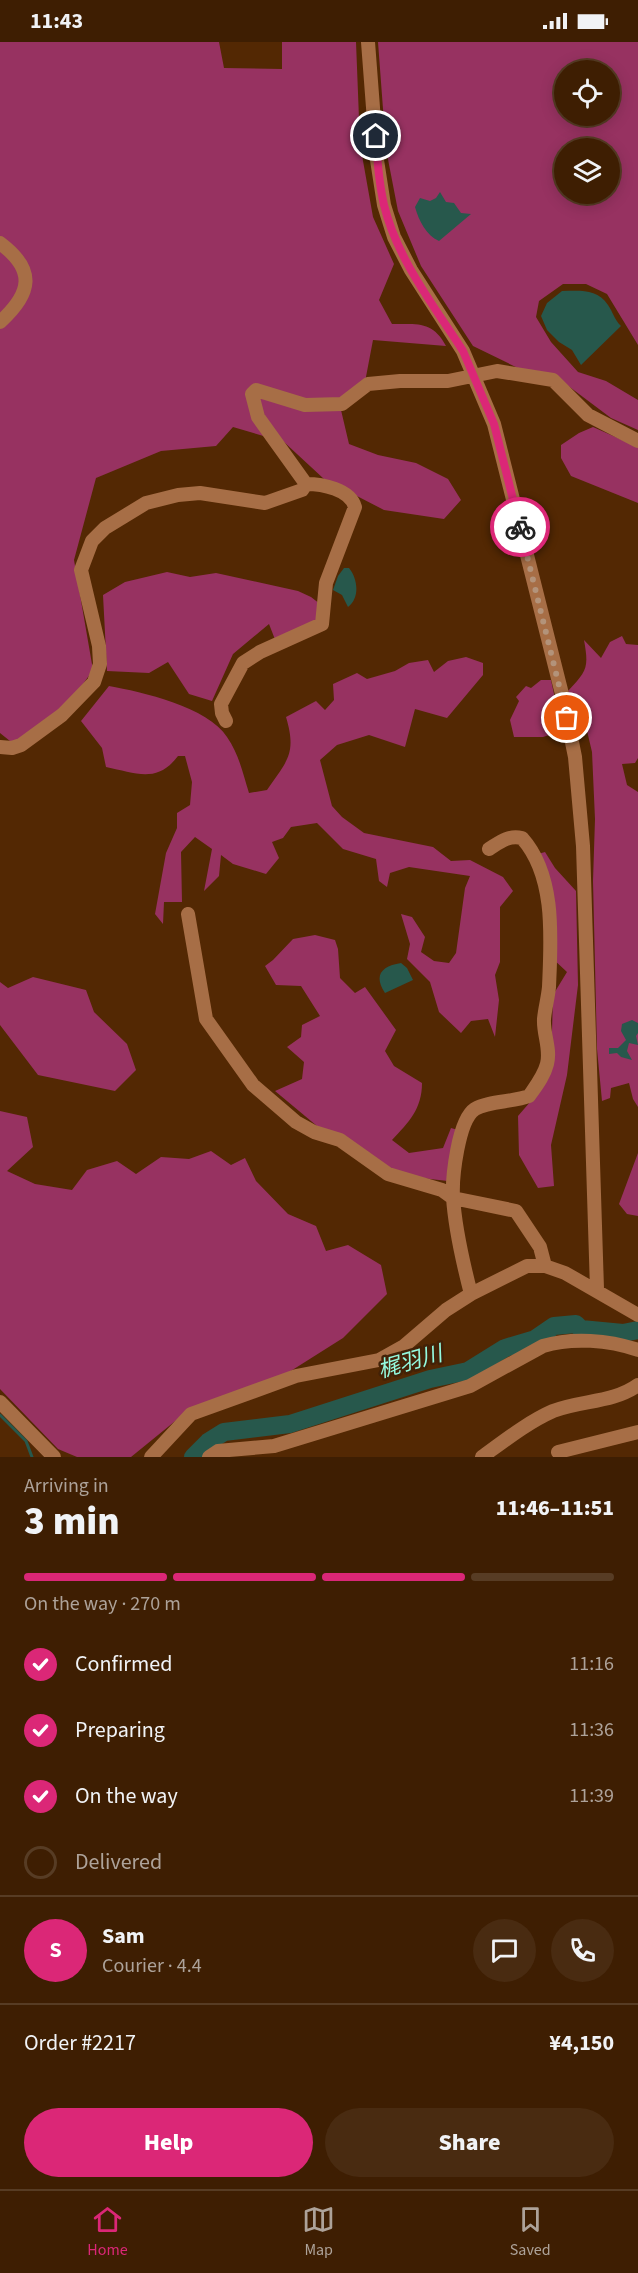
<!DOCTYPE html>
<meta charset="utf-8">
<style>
body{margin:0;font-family:"Source Sans 3","Noto Sans JP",sans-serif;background:#492b11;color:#f1f3f6;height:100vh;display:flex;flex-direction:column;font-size:22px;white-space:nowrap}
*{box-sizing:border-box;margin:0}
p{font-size:20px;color:#ada299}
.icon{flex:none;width:33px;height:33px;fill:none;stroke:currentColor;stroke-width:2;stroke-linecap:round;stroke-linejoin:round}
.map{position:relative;height:1415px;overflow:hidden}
.panel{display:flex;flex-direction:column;background:#3e1e02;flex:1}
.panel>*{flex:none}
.controls{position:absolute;left:554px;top:18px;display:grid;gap:12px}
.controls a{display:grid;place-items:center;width:66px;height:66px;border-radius:50%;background:#3e1e02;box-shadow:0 3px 15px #0003,0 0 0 2px #573c24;font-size:30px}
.pin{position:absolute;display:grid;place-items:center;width:51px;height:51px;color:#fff;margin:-26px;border:3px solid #fff;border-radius:50%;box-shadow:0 2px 6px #0007}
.courier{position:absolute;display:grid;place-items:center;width:60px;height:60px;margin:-30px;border:4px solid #db2777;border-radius:50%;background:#fff;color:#222;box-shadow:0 2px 8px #0007}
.headline em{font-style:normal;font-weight:800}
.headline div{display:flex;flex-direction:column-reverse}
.headline{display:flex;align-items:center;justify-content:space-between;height:102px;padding:0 24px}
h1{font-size:39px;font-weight:800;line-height:45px}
.bar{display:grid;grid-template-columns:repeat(4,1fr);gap:9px 6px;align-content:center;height:72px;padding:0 24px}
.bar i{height:8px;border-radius:4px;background:#573c24}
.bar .active{background:#db2777}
.bar p{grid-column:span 4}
.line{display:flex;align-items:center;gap:15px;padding:0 24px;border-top:2px solid #573c24}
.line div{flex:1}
.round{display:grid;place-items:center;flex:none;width:63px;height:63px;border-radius:32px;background:#492b11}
ol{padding:0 24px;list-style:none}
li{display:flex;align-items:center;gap:18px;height:66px}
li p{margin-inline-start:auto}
li .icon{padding:6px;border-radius:50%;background:#db2777;color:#fff;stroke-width:4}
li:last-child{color:#ada299}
li i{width:33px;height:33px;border:3px solid #573c24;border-radius:50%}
.cta{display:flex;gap:12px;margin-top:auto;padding:12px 24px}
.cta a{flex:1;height:69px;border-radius:36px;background:#db2777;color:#fff;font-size:24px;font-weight:800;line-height:69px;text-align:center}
.cta a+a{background:#492b11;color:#f1f3f6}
.status{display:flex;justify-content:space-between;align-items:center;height:42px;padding:0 30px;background:#3e1e02;direction:ltr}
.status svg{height:16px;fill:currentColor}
.tabs{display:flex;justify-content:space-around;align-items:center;height:84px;border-top:2px solid #573c24;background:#3e1e02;font-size:16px;color:#ada299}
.tabs a{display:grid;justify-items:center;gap:3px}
.tabs .active{color:#db2777}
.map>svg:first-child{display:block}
.forest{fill:#973261;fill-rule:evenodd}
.water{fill:#27584c}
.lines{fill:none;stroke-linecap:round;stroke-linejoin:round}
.stream{stroke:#27584c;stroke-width:3}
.river{stroke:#27584c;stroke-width:18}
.minor{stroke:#a76e46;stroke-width:14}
.done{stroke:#b3937a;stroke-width:6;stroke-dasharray:0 10.8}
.route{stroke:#db2777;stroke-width:8}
.labels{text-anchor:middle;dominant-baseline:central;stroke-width:5;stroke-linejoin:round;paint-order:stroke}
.water-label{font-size:22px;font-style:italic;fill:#94fadf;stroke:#422107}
</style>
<div class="status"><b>11:43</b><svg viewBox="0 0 49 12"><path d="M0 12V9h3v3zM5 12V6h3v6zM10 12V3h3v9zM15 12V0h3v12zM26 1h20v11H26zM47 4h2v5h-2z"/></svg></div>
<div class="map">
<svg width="638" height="1415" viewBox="0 0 638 1415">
<rect width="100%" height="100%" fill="#532803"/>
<path class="forest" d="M0,0H219L224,26L282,27V0H356L360,102L373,175L394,222L379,258L392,282C418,282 433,279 446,304L373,298L365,340L341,368L349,402L378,413L416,421L448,437L461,458L444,477L384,468L324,437L284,400L233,385L216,404L161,409L96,436L74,518L93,628L68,663L15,703L0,691Z
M378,0H638V303L607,252L586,242H563L539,259L536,275L551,300L578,330L606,339L638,358V388L611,376L555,334L522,328L473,304L421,224L398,169L386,107ZM564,28H609V74H564ZM564,106H609V152H564Z
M593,385L638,405V461L571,434L561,416V403L579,391Z
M167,530L190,535L216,531L298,549L311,555L320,562L316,584L276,600L269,582L233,612L212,659L189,652L168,620L149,631L107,629L103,553L125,540Z
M622,594L626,602L638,603V716L635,721L622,722L627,743L638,750V1065L633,1057L629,1041L611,1046L610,1056L602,1059L597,1007L593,839L595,777L592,710L583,672L568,649C587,629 589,626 584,598L601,616L610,600Z
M466,615L483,621V633L447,676L415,667L405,705L369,693L337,703L320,718L332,764L342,775L364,791L433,805L451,819L470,818L503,835L513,849L500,865V920L495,933L499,958L495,995L488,977L471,979L461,991L439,970L430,940L407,917L410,902L401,872L412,875L425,895L421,910L434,919L449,921L456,911L465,846L470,834L409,825L390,831L387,845L379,839L376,817L343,807L317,781L291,785L283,796L272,800L279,816L266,832L233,822L221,813L219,834L204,849L212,807L195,795L181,810L182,860H164L163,882L155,872L166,811L177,786V771L190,763L192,740L185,714H178C157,742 136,731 106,725L102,706L81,679L109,644C142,650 208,665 227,695C239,712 243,732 249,751L267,748C287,719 297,712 286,675L316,659L325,668L334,658L333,642L357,631L367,637L395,629L409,621L428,618L434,630L448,619Z
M541,638H551L562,689L543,695H514L510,678L519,659L516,655L526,644L531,646Z
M545,810L555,826L576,849L578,943L567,1033L551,1103L554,1144L538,1146L519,1113L518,1074L537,1052L551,1027L553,953L567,930L552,916L538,812Z
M315,893L335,898L338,907L340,936L355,951L365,945L396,988L385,1009L394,1024L422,1041C422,1067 409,1080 392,1098L409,1111L443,1106L451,1086L458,1088L448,1139L412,1135L390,1129L343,1097L317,1084L275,1049L302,1037L304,1020L287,1005L301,995L302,983L320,974L301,944L276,943L265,924L273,918L293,897Z
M33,935L86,948L94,970L127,1002L136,1028L115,1049L38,1033L0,983V940L8,946Z
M0,1069L27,1075L33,1105L7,1129L35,1142L72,1148L87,1128L117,1119L136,1132L161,1115L189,1117L211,1109L231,1123L245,1116L256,1139L288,1172L316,1184L326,1209L348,1203L381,1223L387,1252L343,1296L286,1332L190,1367L131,1415H77L58,1407L0,1347Z
M638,1111V1174L627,1172L619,1162Z"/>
<path class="water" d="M440,150L446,160L454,161L461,171L471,172L439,199C426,193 419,179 415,165L420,156L430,159L436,156Z
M562,249C579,249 597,246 608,263C613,270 614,277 621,284L581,323L572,308L559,300L547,288L541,274L547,261Z
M344,526H349C358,537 360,556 348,565L342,553L333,548L338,534Z
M401,921L407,926L413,938L385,951C373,933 382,924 401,921Z
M632,978L638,981V991L636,994L638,1003L629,1001L627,1009L632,1018L621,1015L617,1011L609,1012V1006H618L626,998L621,989L622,982Z"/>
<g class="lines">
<path class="stream" d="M0,1373L26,1399L32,1415"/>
<path class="river" d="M193,1415L208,1400L224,1390L290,1382L430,1337L468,1329L505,1306L535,1297L554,1284L576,1282L581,1287L623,1291L638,1288"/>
<path class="minor" d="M368,0L377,118L384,163L394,195L411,228L463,309L494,382L563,656L575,715L583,804L597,1247
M0,201C36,228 32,251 0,280
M226,679L222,671L221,662L243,621L260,610L322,582L326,541L355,465C350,447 322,442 306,442
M0,705L12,706L21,703L62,673L94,640L100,622L99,604L81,528L92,499L105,486L146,461L178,453L200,451L265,461L302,448L306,442L258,375L252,352L256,348L305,363L342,362L368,342L400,339H448L497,329L553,338L588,373L638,399
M188,872L206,977L253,1043L296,1080L314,1090L340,1098L388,1132L442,1148L453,1156L516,1169L540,1205L545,1224
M471,1252C463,1221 455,1187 453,1155C452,1136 458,1078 475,1067C488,1059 514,1060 529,1054C536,1044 544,1034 547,1022C551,1007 543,992 544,977C545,966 548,956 549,945C551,897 556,834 522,796C508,793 500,800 489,807
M0,1360L54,1415
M558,1410L638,1390
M151,1415L191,1372L296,1334L379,1318L404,1304L446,1268L471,1252L527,1224H545L565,1231L638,1273
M209,1415L218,1409L274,1404L470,1344L543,1304C572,1295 609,1298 638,1308
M482,1415C504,1399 528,1380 553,1369C581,1358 613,1361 638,1343"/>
</g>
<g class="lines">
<path class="done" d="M520,485L567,676"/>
<path class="route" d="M376,94C377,117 379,141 384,163C397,217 434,264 463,309L494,382L520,485"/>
</g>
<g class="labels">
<g class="water-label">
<text transform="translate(410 1320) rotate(-16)">梶羽川</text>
</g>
</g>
</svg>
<div class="controls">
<a><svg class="icon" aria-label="locate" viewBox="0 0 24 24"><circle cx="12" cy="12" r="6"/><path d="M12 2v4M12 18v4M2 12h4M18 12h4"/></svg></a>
<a><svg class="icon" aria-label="layers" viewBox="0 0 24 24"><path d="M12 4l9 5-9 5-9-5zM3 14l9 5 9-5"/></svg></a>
</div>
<div class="pin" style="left:567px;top:676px;background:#ea580c"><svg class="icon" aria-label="bag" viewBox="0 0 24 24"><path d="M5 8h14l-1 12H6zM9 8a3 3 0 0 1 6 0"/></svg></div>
<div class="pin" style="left:376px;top:94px;background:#1f2937"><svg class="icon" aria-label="home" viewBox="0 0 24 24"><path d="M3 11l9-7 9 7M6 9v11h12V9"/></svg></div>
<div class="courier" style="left:520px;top:485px"><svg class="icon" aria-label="bike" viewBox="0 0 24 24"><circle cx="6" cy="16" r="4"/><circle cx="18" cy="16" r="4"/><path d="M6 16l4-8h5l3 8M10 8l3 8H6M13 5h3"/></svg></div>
</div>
<section class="panel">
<div class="headline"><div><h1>3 min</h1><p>Arriving in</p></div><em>11:46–11:51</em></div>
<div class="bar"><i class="active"></i><i class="active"></i><i class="active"></i><i></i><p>On the way · 270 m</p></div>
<ol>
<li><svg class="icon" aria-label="check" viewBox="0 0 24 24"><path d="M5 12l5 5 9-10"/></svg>Confirmed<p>11:16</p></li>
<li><svg class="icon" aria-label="check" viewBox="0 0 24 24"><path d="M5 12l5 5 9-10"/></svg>Preparing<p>11:36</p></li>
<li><svg class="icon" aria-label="check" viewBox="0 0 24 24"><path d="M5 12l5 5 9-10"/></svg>On the way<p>11:39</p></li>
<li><i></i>Delivered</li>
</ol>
<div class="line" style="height:108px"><b class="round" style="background:#db2777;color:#fff">S</b><div><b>Sam</b><p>Courier · 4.4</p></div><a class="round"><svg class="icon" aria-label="chat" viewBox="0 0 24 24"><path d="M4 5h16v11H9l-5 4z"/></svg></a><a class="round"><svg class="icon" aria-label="phone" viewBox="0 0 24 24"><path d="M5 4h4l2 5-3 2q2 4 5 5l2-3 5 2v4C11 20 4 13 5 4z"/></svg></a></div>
<div class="line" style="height:78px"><div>Order #2217</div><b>¥4,150</b></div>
<div class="cta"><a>Help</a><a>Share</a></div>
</section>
<nav class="tabs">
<a class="active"><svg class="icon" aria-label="home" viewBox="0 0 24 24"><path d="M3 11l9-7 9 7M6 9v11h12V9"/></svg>Home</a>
<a><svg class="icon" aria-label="map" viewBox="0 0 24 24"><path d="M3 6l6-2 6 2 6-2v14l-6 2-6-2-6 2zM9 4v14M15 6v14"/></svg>Map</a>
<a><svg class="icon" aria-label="saved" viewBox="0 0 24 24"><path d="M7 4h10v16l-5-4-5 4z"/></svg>Saved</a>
</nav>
